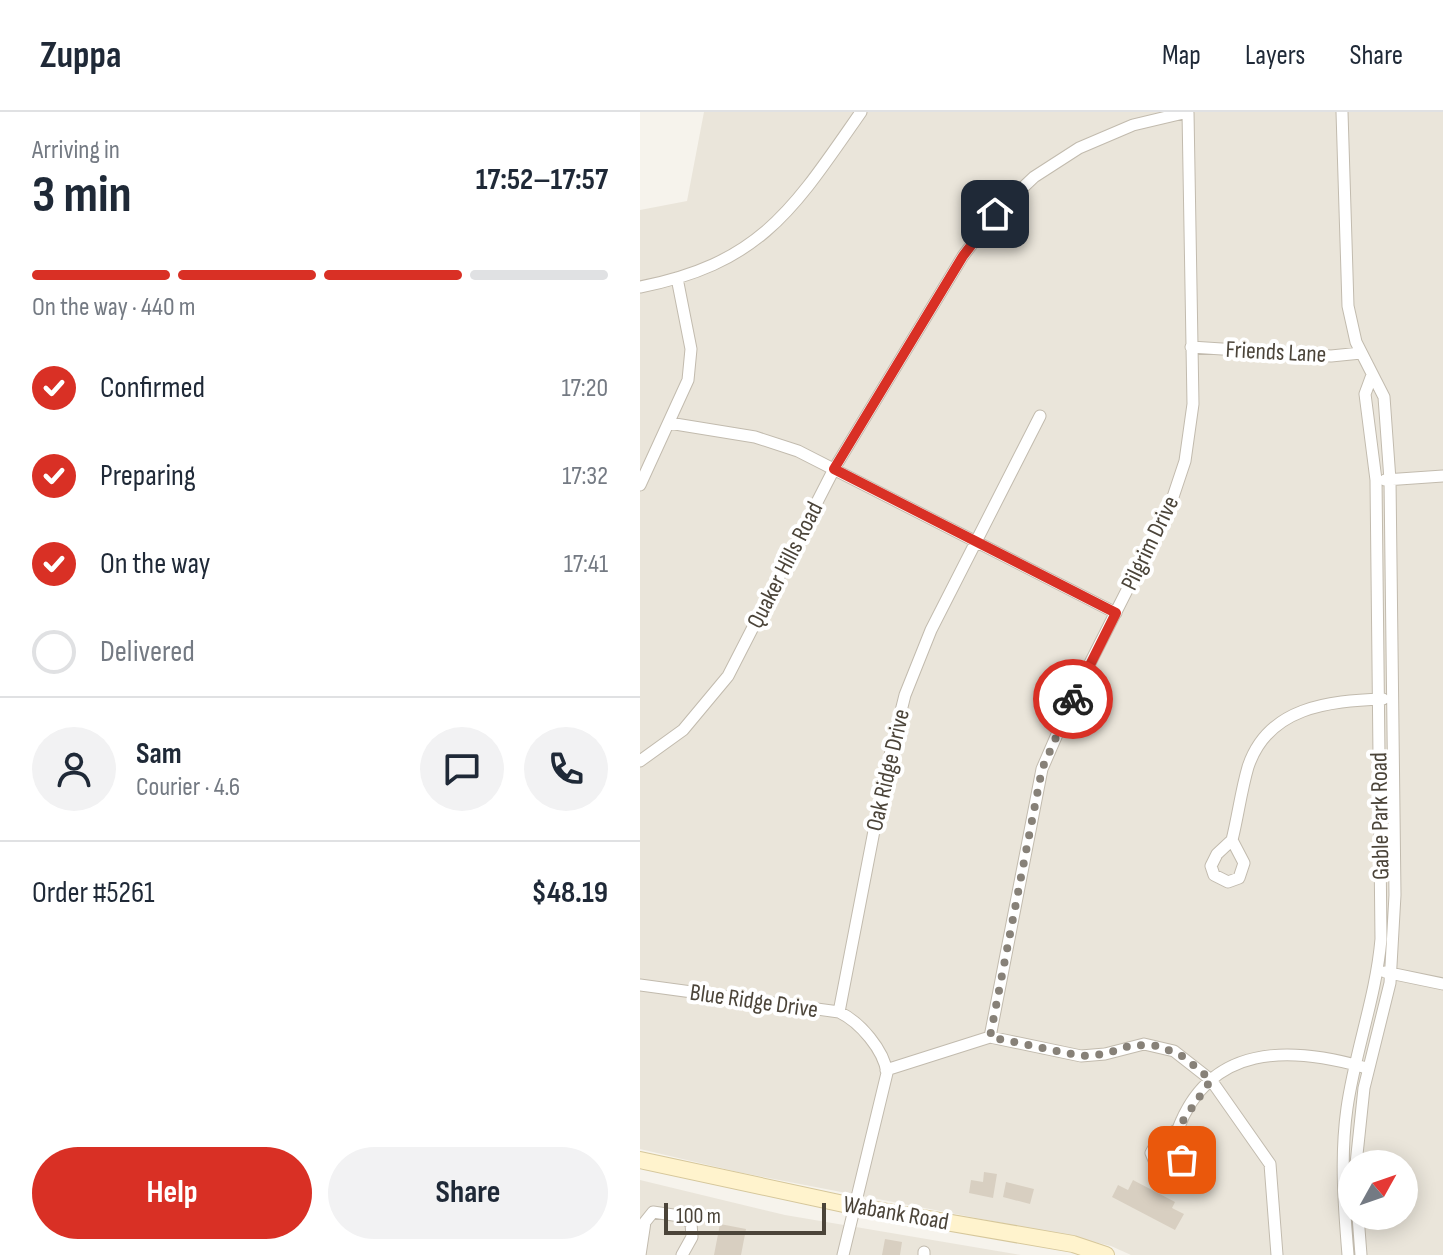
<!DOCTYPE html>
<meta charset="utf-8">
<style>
body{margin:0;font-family:"Sofia Sans Condensed",sans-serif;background:#f2f2f3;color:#1f2937;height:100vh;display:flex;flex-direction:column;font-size:30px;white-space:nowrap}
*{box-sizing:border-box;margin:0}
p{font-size:26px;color:#747a83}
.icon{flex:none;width:44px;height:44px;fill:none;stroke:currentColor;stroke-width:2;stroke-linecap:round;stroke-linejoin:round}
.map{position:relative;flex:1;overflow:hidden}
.panel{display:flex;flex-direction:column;background:#fff;width:640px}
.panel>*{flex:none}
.needle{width:52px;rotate:50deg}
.buttons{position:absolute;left:698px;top:1038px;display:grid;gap:16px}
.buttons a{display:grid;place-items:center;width:80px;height:80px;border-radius:50%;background:#fff;box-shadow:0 4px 20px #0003;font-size:40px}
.scale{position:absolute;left:24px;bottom:20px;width:162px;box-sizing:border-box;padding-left:8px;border:4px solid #4b4439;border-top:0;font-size:22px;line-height:28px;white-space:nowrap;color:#4b4439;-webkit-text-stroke:6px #fff;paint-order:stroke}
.pin{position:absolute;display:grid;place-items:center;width:68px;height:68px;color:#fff;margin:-34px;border-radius:16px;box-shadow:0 4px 12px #0006}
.courier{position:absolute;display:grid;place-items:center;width:80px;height:80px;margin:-40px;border:6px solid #d93025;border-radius:50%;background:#fff;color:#222;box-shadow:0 2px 10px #0007}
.summary em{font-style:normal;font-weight:700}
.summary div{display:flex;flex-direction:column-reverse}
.summary{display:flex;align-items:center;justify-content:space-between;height:136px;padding:0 32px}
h1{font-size:52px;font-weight:700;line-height:60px}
.bar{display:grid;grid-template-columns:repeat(4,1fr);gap:12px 8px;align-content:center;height:96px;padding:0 32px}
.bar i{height:10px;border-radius:6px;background:#e0e1e3}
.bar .on{background:#d93025}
.bar p{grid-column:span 4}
.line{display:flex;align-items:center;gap:20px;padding:0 32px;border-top:2px solid #e0e1e3}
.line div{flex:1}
.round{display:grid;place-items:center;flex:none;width:84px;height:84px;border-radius:42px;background:#f2f2f3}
ol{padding:0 32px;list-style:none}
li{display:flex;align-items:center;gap:24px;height:88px}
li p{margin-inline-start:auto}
li .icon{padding:8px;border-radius:50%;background:#d93025;color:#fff;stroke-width:4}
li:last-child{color:#747a83}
li i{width:44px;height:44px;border:4px solid #e0e1e3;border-radius:50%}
.action{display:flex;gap:16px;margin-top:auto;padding:16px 32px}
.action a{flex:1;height:92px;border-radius:48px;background:#d93025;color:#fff;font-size:32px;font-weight:700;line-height:92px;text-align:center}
.action a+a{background:#f2f2f3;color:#1f2937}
header{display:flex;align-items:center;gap:48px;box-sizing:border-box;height:112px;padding:0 40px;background:#fff;border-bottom:2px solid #e0e1e3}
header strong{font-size:38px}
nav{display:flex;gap:44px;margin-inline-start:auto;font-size:28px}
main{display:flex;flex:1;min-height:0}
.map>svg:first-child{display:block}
.residential{fill:#eae5da;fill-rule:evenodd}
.building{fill:#d8cfc1}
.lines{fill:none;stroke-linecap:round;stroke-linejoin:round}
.street-casing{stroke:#c2bbae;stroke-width:13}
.secondary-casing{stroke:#d6c79b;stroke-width:18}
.street{stroke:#fff;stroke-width:11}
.secondary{stroke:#fff3cd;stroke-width:16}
.done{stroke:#878178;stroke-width:8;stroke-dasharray:0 14.4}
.route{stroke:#d93025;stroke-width:10}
.labels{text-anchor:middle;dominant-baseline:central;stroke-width:8;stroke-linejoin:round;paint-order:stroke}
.street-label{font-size:24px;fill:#4b4439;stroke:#fff}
</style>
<header>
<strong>Zuppa</strong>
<nav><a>Map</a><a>Layers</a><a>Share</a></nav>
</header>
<main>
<section class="panel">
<div class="summary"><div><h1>3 min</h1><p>Arriving in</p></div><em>17:52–17:57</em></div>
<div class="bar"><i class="on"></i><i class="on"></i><i class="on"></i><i></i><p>On the way · 440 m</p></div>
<ol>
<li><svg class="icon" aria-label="check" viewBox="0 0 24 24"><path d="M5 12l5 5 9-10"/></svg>Confirmed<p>17:20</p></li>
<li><svg class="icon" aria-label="check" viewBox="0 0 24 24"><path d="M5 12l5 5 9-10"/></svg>Preparing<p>17:32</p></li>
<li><svg class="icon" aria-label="check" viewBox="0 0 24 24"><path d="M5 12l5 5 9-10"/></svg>On the way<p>17:41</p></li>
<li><i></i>Delivered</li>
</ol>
<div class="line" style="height:144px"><a class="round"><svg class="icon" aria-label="person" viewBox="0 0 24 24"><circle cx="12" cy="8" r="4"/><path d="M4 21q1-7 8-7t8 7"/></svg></a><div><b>Sam</b><p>Courier · 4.6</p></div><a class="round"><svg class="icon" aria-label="chat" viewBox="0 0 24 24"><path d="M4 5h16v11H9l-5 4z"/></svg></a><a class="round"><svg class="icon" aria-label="phone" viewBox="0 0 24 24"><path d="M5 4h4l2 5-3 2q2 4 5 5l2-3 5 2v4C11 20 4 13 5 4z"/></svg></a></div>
<div class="line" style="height:104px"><div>Order #5261</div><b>$48.19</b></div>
<div class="action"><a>Help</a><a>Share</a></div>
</section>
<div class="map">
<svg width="803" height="1143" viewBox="0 0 803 1143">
<rect width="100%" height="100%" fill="#f6f3ec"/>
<path class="residential" d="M64,0H803V1143H491L471,1134L419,1122L98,1060L0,1037V98L47,89ZM712,1052H764V1104H712Z
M0,1068L145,1103L381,1143H0Z"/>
<path class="building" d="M344,1060L357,1062L353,1086L329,1081L331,1068L343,1070Z
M493,1068L535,1090L532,1096L544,1102L535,1118L472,1085L478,1073L488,1078Z
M366,1070L394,1077L390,1092L363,1085Z
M80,1112L106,1117L101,1143H74Z
M245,1127L262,1130L260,1143H242Z"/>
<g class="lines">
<defs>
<path id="street" d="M702,0L708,194L716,230L744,285L750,368L755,783L750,871L724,976L716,1052
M0,175C122,151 154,96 221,0
M551,235L691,244L721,241
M29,311L115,325L158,339L476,501
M745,368L803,364
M0,373L48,268L51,237L37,166
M0,649L43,618L88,564L194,357L323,144L355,102L394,65L439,36L493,13L548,0
M592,728C598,704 601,679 608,655C628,595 688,589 743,587
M592,728L604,751L599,766L588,770L574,763L571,754L577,742Z
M745,860L803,872
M0,873L199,900C220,910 244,938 247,961L203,1143
M199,900L244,667L265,583L291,518L400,304
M350,925L402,657L435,581L531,391L545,349L553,292L548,0
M246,958L350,925L441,944L465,942L504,932L534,939L571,968L630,1052L637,1143
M538,1017C570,932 649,934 723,955
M538,1017L542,1048L536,1056L526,1057L516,1053L511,1041L517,1030Z
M718,1104L721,1143
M0,1143L5,1110L13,1100L40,1104L51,1111L52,1125L42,1143
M284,1143V1140
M708,1143C704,1094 700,1045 707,996C715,939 736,885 741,827L736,368L725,282L732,263"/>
<path id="secondary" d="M0,1048L213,1094L433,1132L466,1143"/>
</defs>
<use href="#street" class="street-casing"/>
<use href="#secondary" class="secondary-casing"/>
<use href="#street" class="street"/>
<use href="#secondary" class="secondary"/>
</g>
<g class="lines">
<path class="done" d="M433,587L402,657L350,925L441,944L465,942L492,933L519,934L544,945L571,968L540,1013L542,1048"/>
<path class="route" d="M355,102L323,144L194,357L476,501L433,587"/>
</g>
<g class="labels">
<g class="street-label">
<text transform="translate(636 240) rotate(3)">Friends Lane</text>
<text transform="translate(510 431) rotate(-64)">Pilgrim Drive</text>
<text transform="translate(145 453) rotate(-63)">Quaker Hills Road</text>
<text transform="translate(248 658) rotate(-77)">Oak Ridge Drive</text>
<text transform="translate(740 704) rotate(-91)">Gable Park Road</text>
<text transform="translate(114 889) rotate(8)">Blue Ridge Drive</text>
<text transform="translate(256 1101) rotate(10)">Wabank Road</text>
</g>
</g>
</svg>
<div class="buttons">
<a><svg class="needle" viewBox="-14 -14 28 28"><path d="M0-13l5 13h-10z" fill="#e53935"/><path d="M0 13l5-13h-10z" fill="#747a83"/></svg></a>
</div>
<div class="scale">100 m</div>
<div class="pin" style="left:542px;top:1048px;background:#ea580c"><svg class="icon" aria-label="bag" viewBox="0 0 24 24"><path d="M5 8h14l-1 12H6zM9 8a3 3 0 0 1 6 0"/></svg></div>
<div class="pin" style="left:355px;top:102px;background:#1f2937"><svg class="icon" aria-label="home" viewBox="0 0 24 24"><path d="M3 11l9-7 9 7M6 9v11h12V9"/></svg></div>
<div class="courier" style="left:433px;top:587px"><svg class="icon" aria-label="bike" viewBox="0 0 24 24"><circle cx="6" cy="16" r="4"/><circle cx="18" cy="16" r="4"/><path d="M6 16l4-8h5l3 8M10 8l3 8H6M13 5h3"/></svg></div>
</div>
</main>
